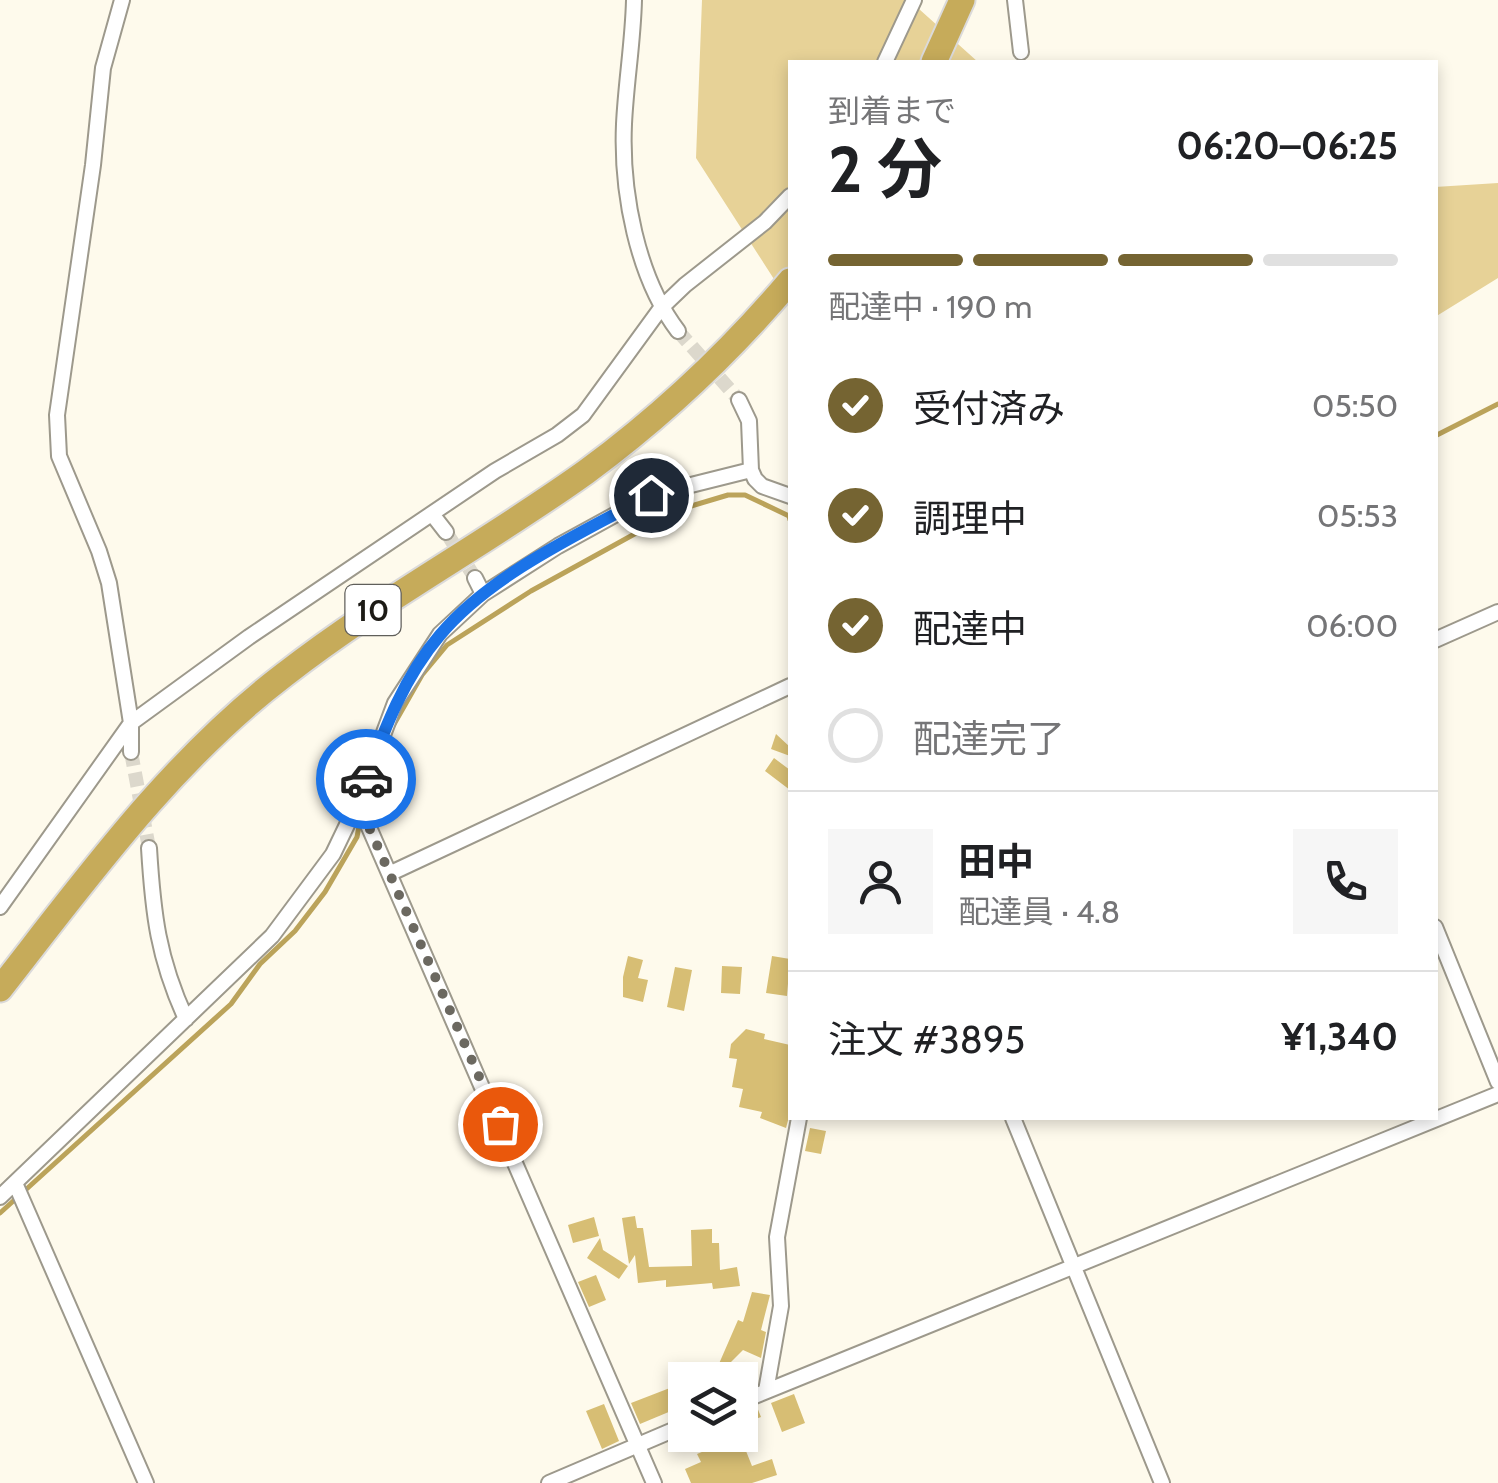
<!DOCTYPE html>
<html lang="ja">
<meta charset="utf-8">
<style>
body{margin:0;font-family:Cabin,"Noto Sans JP",sans-serif;background:#f6f6f6;color:#202124;height:100vh;display:flex;flex-direction:column;font-size:38px;white-space:nowrap}
*{box-sizing:border-box;margin:0}
p{font-size:32px;color:#757577}
.icon{flex:none;width:55px;height:55px;fill:none;stroke:currentColor;stroke-width:2;stroke-linecap:round;stroke-linejoin:round}
.map{position:relative;flex:1;overflow:hidden}
.side{position:absolute;left:788px;top:60px;width:650px;height:1060px;display:flex;flex-direction:column;background:#fff;border-radius:0px;box-shadow:0 5px 15px #0003}
.side>*{flex:none}
.controls{position:absolute;left:668px;top:1362px;display:grid;gap:20px}
.controls a{display:grid;place-items:center;width:90px;height:90px;border-radius:0px;background:#fff;box-shadow:0 5px 15px #0003;font-size:50px}
.pin{position:absolute;display:grid;place-items:center;width:85px;height:85px;color:#fff;margin:-42px;border:5px solid #fff;border-radius:50%;box-shadow:0 2px 10px #0007}
.courier{position:absolute;display:grid;place-items:center;width:100px;height:100px;margin:-50px;border:8px solid #1a73e8;border-radius:50%;background:#fff;color:#222;box-shadow:0 2px 12px #0007}
.overview em{font-style:normal;font-weight:700}
.overview div{display:flex;flex-direction:column-reverse}
.overview{display:flex;align-items:center;justify-content:space-between;height:170px;padding:0 40px}
h1{font-size:65px;font-weight:700;line-height:75px}
.bar{display:grid;grid-template-columns:repeat(4,1fr);gap:15px 10px;align-content:center;height:120px;padding:0 40px}
.bar i{height:12px;border-radius:8px;background:#e0e0e0}
.bar .selected{background:#756432}
.bar p{grid-column:span 4}
.line{display:flex;align-items:center;gap:25px;padding:0 40px;border-top:2px solid #e0e0e0}
.line div{flex:1}
.round{display:grid;place-items:center;flex:none;width:105px;height:105px;border-radius:0px;background:#f6f6f6}
ol{padding:0 40px;list-style:none}
li{display:flex;align-items:center;gap:30px;height:110px}
li p{margin-inline-start:auto}
li .icon{padding:10px;border-radius:50%;background:#756432;color:#fff;stroke-width:4}
li:last-child{color:#757577}
li i{width:55px;height:55px;border:5px solid #e0e0e0;border-radius:50%}
.map>svg:first-child{display:block}
.green{fill:#e7d297}
.lines{fill:none;stroke-linecap:round;stroke-linejoin:round}
.stream{stroke:#bba35a;stroke-width:5}
.building{fill:#d7be74}
.minor-tunnel{stroke:#dcd8cc;stroke-width:14;stroke-dasharray:14 7;stroke-linecap:butt}
.minor-casing{stroke:#9d998c;stroke-width:18}
.motorway-casing{stroke:#dbdada;stroke-width:29}
.minor{stroke:#fff;stroke-width:14}
.motorway{stroke:#c6ab5a;stroke-width:25}
.done{stroke:#6b6860;stroke-width:10;stroke-dasharray:0 18}
.route{stroke:#1a73e8;stroke-width:12}
.labels{text-anchor:middle;dominant-baseline:central;stroke-width:9;stroke-linejoin:round;paint-order:stroke}
.shield{fill:#fff;stroke:#605f5b;stroke-width:2.5}
.shield-label{font-size:30px;font-weight:bold;fill:#1c1a15}
</style>
<div class="map">
<svg width="1498" height="1483" viewBox="0 0 1498 1483">
<rect width="100%" height="100%" fill="#fefaec"/>
<path class="green" d="M702,0H909L978,62H790V304L696,158Z
M1498,183V278L1435,317V187Z"/>
<g class="lines">
<path class="stream" d="M1435,436L1498,404
M393,726L422,675L447,645L531,591L678,510L728,495H745L789,516L790,520
M0,1213L231,1004L260,964L295,931L325,892L357,837L360,821"/>
</g>
<path class="building" d="M776,734L790,747V756L771,749Z
M774,758L790,770V790L765,771Z
M628,956L643,960L638,978L648,980L643,1002L623,997V977Z
M772,956L790,959L787,996L766,993Z
M722,966L742,967L740,994L721,993Z
M675,967L692,970L684,1011L667,1007Z
M746,1029L765,1034L764,1039L790,1045V1113L786,1128L760,1118L762,1112L739,1107L743,1089L732,1087L737,1059L729,1058L731,1044Z
M810,1128L826,1131L821,1154L805,1151Z
M635,1216L637,1228H643L649,1267L692,1266L691,1230L712,1229V1243H719L720,1270L737,1267L740,1286L713,1289L712,1283L666,1287V1280L638,1283L635,1255L629,1264L622,1218Z
M594,1217L599,1236L573,1243L568,1225Z
M600,1238L603,1250L628,1266L619,1279L587,1258Z
M596,1275L606,1300L589,1307L578,1282Z
M752,1292L770,1295L761,1330L766,1332L761,1358L743,1350L726,1367L731,1380H710L707,1371L718,1366L738,1320L743,1322Z
M675,1386L683,1406L640,1424L631,1403Z
M794,1394L805,1423L782,1432L771,1403Z
M604,1404L619,1441L602,1449L586,1411Z
M757,1407L761,1417L740,1425V1412Z
M740,1436L752,1466L772,1459L777,1475L752,1483H691L685,1469L701,1462L697,1454Z"/>
<g class="lines">
<path class="minor-tunnel" d="M678,331L739,400
M446,532L475,578
M131,752L149,848"/>
<defs>
<path id="minor" d="M122,0L103,68L93,165L57,415L59,456L99,551L109,583L131,723V752
M634,0C633,42 626,82 624,124C621,192 637,277 678,331
M1015,0L1021,52
M885,62L914,0
M739,400L749,421L751,470L755,479L762,486L790,496
M432,514L446,532
M475,578L483,594
M1435,640L1498,612
M358,802L654,1483
M149,848C153,914 158,958 186,1019
M391,873L790,686
M0,907L131,723L249,637L495,471L557,435L583,415L661,308L685,285L765,222L790,196
M1435,927L1498,1082
M1013,1118L1162,1483
M15,1183L146,1483
M0,1197L272,936L333,854L358,802L395,703L440,634L483,594L558,546L651,495L751,470
M766,1391L781,1306L777,1237L799,1118
M740,1402L1498,1094
M549,1483L685,1425"/>
<path id="motorway" d="M934,62L962,0
M0,989C87,878 171,761 284,675C380,600 487,543 586,472C662,416 729,353 790,281"/>
</defs>
<use href="#minor" class="minor-casing"/>
<use href="#motorway" class="motorway-casing"/>
<use href="#minor" class="minor"/>
<use href="#motorway" class="motorway"/>
</g>
<g class="lines">
<path class="done" d="M366,779L358,802L500,1124"/>
<path class="route" d="M366,779C385,728 404,677 440,635C491,574 581,533 651,495"/>
</g>
<g class="labels">
<rect class="shield" x="345.5" y="585" width="55" height="50" rx="8"/>
<g class="shield-label">
<text x="373" y="610">10</text>
</g>
</g>
</svg>
<div class="controls">
<a><svg class="icon" aria-label="layers" viewBox="0 0 24 24"><path d="M12 4l9 5-9 5-9-5zM3 14l9 5 9-5"/></svg></a>
</div>
<div class="pin" style="left:500px;top:1124px;background:#ea580c"><svg class="icon" aria-label="bag" viewBox="0 0 24 24"><path d="M5 8h14l-1 12H6zM9 8a3 3 0 0 1 6 0"/></svg></div>
<div class="pin" style="left:651px;top:495px;background:#1f2937"><svg class="icon" aria-label="home" viewBox="0 0 24 24"><path d="M3 11l9-7 9 7M6 9v11h12V9"/></svg></div>
<div class="courier" style="left:366px;top:779px"><svg class="icon" aria-label="car" viewBox="0 0 24 24"><path d="M5 17H2v-5l4-1 3-4h7l3 4 3 1v5h-3M9 17h6M6 11h13"/><circle cx="7" cy="17" r="2"/><circle cx="17" cy="17" r="2"/></svg></div>
<section class="side">
<div class="overview"><div><h1>2 分</h1><p>到着まで</p></div><em>06:20–06:25</em></div>
<div class="bar"><i class="selected"></i><i class="selected"></i><i class="selected"></i><i></i><p>配達中 · 190 m</p></div>
<ol>
<li><svg class="icon" aria-label="check" viewBox="0 0 24 24"><path d="M5 12l5 5 9-10"/></svg>受付済み<p>05:50</p></li>
<li><svg class="icon" aria-label="check" viewBox="0 0 24 24"><path d="M5 12l5 5 9-10"/></svg>調理中<p>05:53</p></li>
<li><svg class="icon" aria-label="check" viewBox="0 0 24 24"><path d="M5 12l5 5 9-10"/></svg>配達中<p>06:00</p></li>
<li><i></i>配達完了</li>
</ol>
<div class="line" style="height:180px"><a class="round"><svg class="icon" aria-label="person" viewBox="0 0 24 24"><circle cx="12" cy="8" r="4"/><path d="M4 21q1-7 8-7t8 7"/></svg></a><div><b>田中</b><p>配達員 · 4.8</p></div><a class="round"><svg class="icon" aria-label="phone" viewBox="0 0 24 24"><path d="M5 4h4l2 5-3 2q2 4 5 5l2-3 5 2v4C11 20 4 13 5 4z"/></svg></a></div>
<div class="line" style="height:130px"><div>注文 #3895</div><b>¥1,340</b></div>
</section>
</div>
